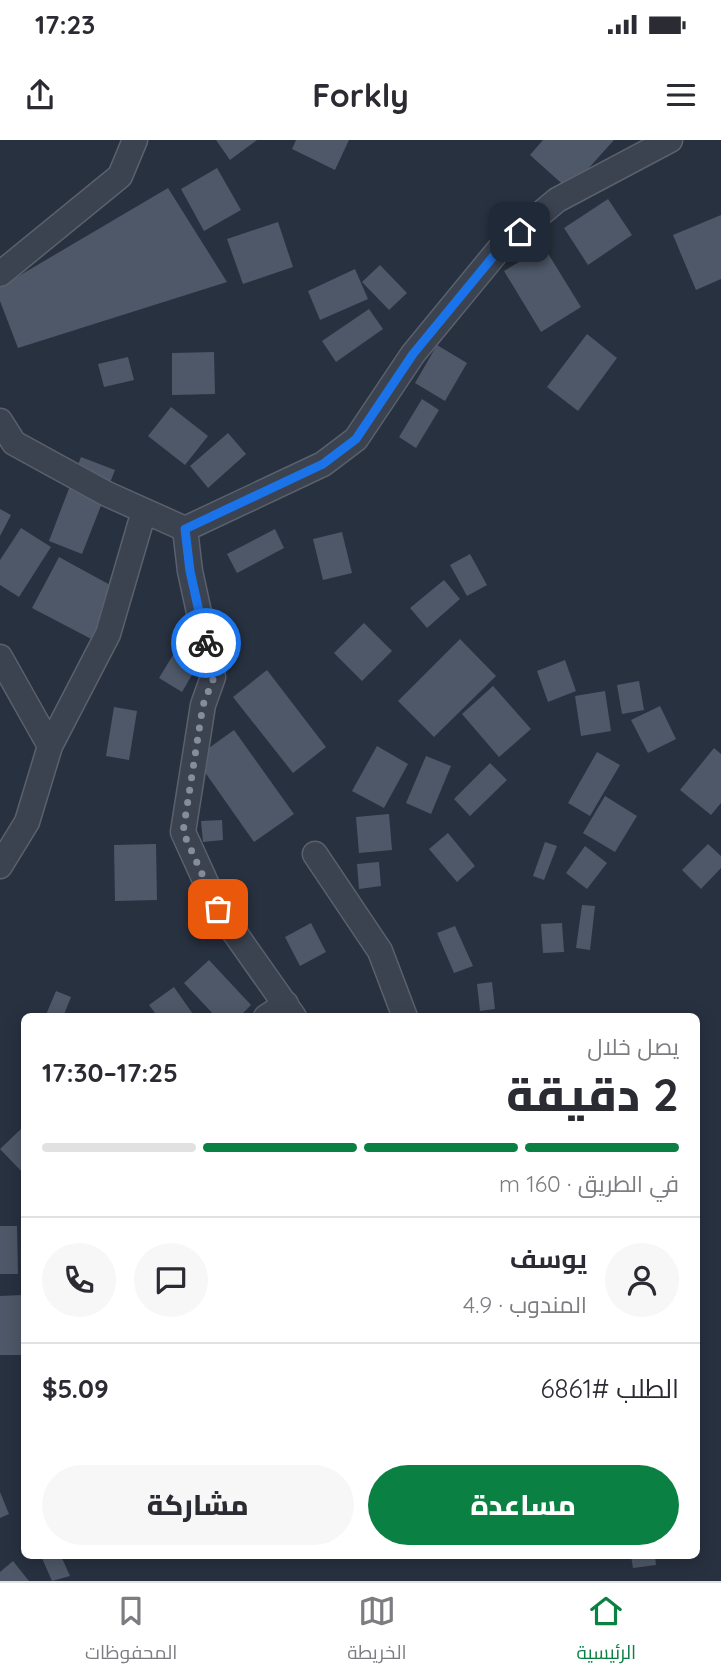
<!DOCTYPE html>
<html lang="ar">
<meta charset="utf-8">
<style>
body{margin:0;font-family:Quicksand,Cairo,sans-serif;background:#f7f7f7;color:#2b2b33;direction:rtl;height:100vh;display:flex;flex-direction:column;font-size:26px;white-space:nowrap}
*{box-sizing:border-box;margin:0}
p{font-size:23px;color:#7c7c81}
.icon{flex:none;width:38px;height:38px;fill:none;stroke:currentColor;stroke-width:2;stroke-linecap:round;stroke-linejoin:round}
.map{position:relative;flex:1;overflow:hidden;direction:ltr}
.sheet{position:absolute;left:21px;top:873px;width:679px;height:546px;display:flex;flex-direction:column;background:#fff;border-radius:10px;box-shadow:0 4px 18px #0003;direction:rtl}
.sheet>*{flex:none}
.pin{position:absolute;display:grid;place-items:center;width:60px;height:60px;color:#fff;margin:-30px;border-radius:14px;box-shadow:0 4px 10px #0006}
.courier{position:absolute;display:grid;place-items:center;width:70px;height:70px;margin:-35px;border:5px solid #1a73e8;border-radius:50%;background:#fff;color:#222;box-shadow:0 2px 9px #0007}
.overview em{font-style:normal;font-weight:800}
.overview div{display:flex;flex-direction:column-reverse}
.overview{display:flex;align-items:center;justify-content:space-between;height:119px;padding:0 21px}
h1{font-size:46px;font-weight:800;line-height:52px}
.bar{display:grid;grid-template-columns:repeat(4,1fr);gap:10px 7px;align-content:center;height:84px;padding:0 21px}
.bar i{height:9px;border-radius:5px;background:#e1e1e2}
.bar .active{background:#0b8043}
.bar p{grid-column:span 4}
.line{display:flex;align-items:center;gap:18px;padding:0 21px;border-top:2px solid #e1e1e2}
.line div{flex:1}
.round{display:grid;place-items:center;flex:none;width:74px;height:74px;border-radius:37px;background:#f7f7f7}
.cta{display:flex;gap:14px;margin-top:auto;padding:14px 21px}
.cta a{flex:1;height:80px;border-radius:42px;background:#0b8043;color:#fff;font-size:28px;font-weight:800;line-height:80px;text-align:center}
.cta a+a{background:#f7f7f7;color:#2b2b33}
.status{display:flex;justify-content:space-between;align-items:center;height:49px;padding:0 35px;background:#fff;direction:ltr}
.status svg{height:19px;fill:currentColor}
header{display:flex;justify-content:space-between;align-items:center;height:91px;padding:0 21px;background:#fff;font-size:32px;font-weight:800}
.dock{display:flex;justify-content:space-around;align-items:center;height:98px;border-top:2px solid #e1e1e2;background:#fff;font-size:19px;color:#7c7c81}
.dock a{display:grid;justify-items:center;gap:4px}
.dock .active{color:#0b8043}
.map>svg:first-child{display:block}
.building{fill:#4e5868}
.lines{fill:none;stroke-linecap:round;stroke-linejoin:round}
.street-casing{stroke:#5a616d;stroke-width:27}
.street{stroke:#3c4350;stroke-width:24}
.done{stroke:#868d9a;stroke-width:7;stroke-dasharray:0 12.6}
.route{stroke:#1a73e8;stroke-width:9}
</style>
<div class="status"><b>17:23</b><svg viewBox="0 0 49 12"><path d="M0 12V9h3v3zM5 12V6h3v6zM10 12V3h3v9zM15 12V0h3v12zM26 1h20v11H26zM47 4h2v5h-2z"/></svg></div>
<header><svg class="icon" aria-label="menu" viewBox="0 0 24 24"><path d="M4 6h16M4 12h16M4 18h16"/></svg>Forkly<svg class="icon" aria-label="share" viewBox="0 0 24 24"><path d="M12 15V3M7 8l5-5 5 5M5 13v7h14v-7"/></svg></header>
<div class="map">
<svg width="721" height="1441" viewBox="0 0 721 1441">
<rect width="100%" height="100%" fill="#283140"/>
<path class="building" d="M216,0H257L230,20Z
M296,0H349L335,30L292,9Z
M543,0H614L569,50L530,15Z
M217,28L241,70L204,91L181,49Z
M168,48L227,142L18,208L0,161V147Z
M608,59L632,95L588,125L564,88Z
M721,75V139L696,150L673,95Z
M278,82L293,127L243,144L227,99Z
M544,107L581,167L541,192L504,131Z
M380,125L407,153L389,170L362,142Z
M355,129L368,159L320,180L308,151Z
M369,169L383,189L336,222L322,201Z
M587,194L617,218L578,271L547,247Z
M437,205L467,223L445,261L415,243Z
M214,212L215,254L172,255V213Z
M128,217L134,240L104,247L98,224Z
M422,259L439,270L416,308L399,297Z
M171,267L208,296L185,325L148,296Z
M228,293L246,314L208,348L190,326Z
M81,317L115,330L82,414L49,401Z
M0,369L11,375L0,396Z
M21,388L51,407L19,457L0,445V420Z
M275,389L284,408L237,433L227,414Z
M342,392L352,433L323,440L313,399Z
M470,414L487,445L467,456L450,425Z
M59,417L123,452L97,502L32,468Z
M444,440L460,459L427,488L410,468Z
M364,483L392,511L362,541L334,513Z
M460,499L496,536L434,597L398,561Z
M173,515L196,528L182,552L159,538Z
M565,520L576,551L548,562L537,531Z
M267,530L326,607L293,633L233,557Z
M639,541L644,570L622,574L617,545Z
M493,546L531,589L499,617L462,574Z
M605,551L611,591L581,596L575,556Z
M660,566L676,599L648,613L631,580Z
M114,567L137,571L129,620L106,616Z
M234,590L294,674L254,702L195,618Z
M377,606L408,624L384,668L352,651Z
M714,608L721,614V663L711,675L680,650Z
M597,612L620,625L590,676L568,663Z
M426,616L451,626L431,674L406,663Z
M490,623L507,640L470,676L454,659Z
M605,656L637,676L615,712L583,693Z
M389,674L392,710L359,713L356,677Z
M222,680L223,700L203,702L201,681Z
M448,693L475,726L457,742L429,709Z
M545,702L557,706L544,740L533,736Z
M156,704L157,760L115,761L114,705Z
M708,704L721,716V728L701,749L682,730Z
M585,706L607,723L587,749L566,733Z
M379,722L381,746L359,749L357,724Z
M582,765L595,766L590,810L576,808Z
M311,783L326,812L300,826L285,797Z
M562,783L564,812L543,813L541,784Z
M455,786L473,826L454,833L437,793Z
M209,820L251,865L239,877H216L184,843Z
M492,842L495,869L480,871L477,844Z
M174,847L195,877H158L149,865Z
M56,851L71,857L63,877H45Z
M22,988L24,991L23,1033L0,1009Z
M0,1086H17L18,1134H0Z
M22,1155L23,1215H0V1156Z
M0,1352L9,1374L0,1378Z
M41,1416H61L70,1436L52,1441Z
M631,1416H655L656,1425L633,1428Z
M13,1421L29,1441H0V1432Z"/>
<g class="lines">
<defs>
<path id="street" d="M0,134L120,36L135,0
M0,281L14,303L107,354L185,389L323,324L356,299L413,214L501,107L557,60L670,0
M185,389L190,431L213,537L203,565L183,692L218,769L294,877
M0,517L50,606
M315,714L380,811L405,877
M0,726L27,682L50,606L108,494L144,371
M266,877L286,864"/>
</defs>
<use href="#street" class="street-casing"/>
<use href="#street" class="street"/>
</g>
<g class="lines">
<path class="done" d="M206,503L214,537L203,565L183,692L218,769"/>
<path class="route" d="M206,503L190,431L185,389L323,324L356,299L413,214L501,107L520,92"/>
</g>
</svg>
<div class="pin" style="left:218px;top:769px;background:#ea580c"><svg class="icon" aria-label="bag" viewBox="0 0 24 24"><path d="M5 8h14l-1 12H6zM9 8a3 3 0 0 1 6 0"/></svg></div>
<div class="pin" style="left:520px;top:92px;background:#1f2937"><svg class="icon" aria-label="home" viewBox="0 0 24 24"><path d="M3 11l9-7 9 7M6 9v11h12V9"/></svg></div>
<div class="courier" style="left:206px;top:503px"><svg class="icon" aria-label="bike" viewBox="0 0 24 24"><circle cx="6" cy="16" r="4"/><circle cx="18" cy="16" r="4"/><path d="M6 16l4-8h5l3 8M10 8l3 8H6M13 5h3"/></svg></div>
<section class="sheet">
<div class="overview"><div><h1>2 دقيقة</h1><p>يصل خلال</p></div><em>17:25–17:30</em></div>
<div class="bar"><i class="active"></i><i class="active"></i><i class="active"></i><i></i><p>في الطريق · 160 m</p></div>
<div class="line" style="height:126px"><a class="round"><svg class="icon" aria-label="person" viewBox="0 0 24 24"><circle cx="12" cy="8" r="4"/><path d="M4 21q1-7 8-7t8 7"/></svg></a><div><b>يوسف</b><p>المندوب · 4.9</p></div><a class="round"><svg class="icon" aria-label="chat" viewBox="0 0 24 24"><path d="M4 5h16v11H9l-5 4z"/></svg></a><a class="round"><svg class="icon" aria-label="phone" viewBox="0 0 24 24"><path d="M5 4h4l2 5-3 2q2 4 5 5l2-3 5 2v4C11 20 4 13 5 4z"/></svg></a></div>
<div class="line" style="height:91px"><div>الطلب #6861</div><b>$5.09</b></div>
<div class="cta"><a>مساعدة</a><a>مشاركة</a></div>
</section>
</div>
<nav class="dock">
<a class="active"><svg class="icon" aria-label="home" viewBox="0 0 24 24"><path d="M3 11l9-7 9 7M6 9v11h12V9"/></svg>الرئيسية</a>
<a><svg class="icon" aria-label="map" viewBox="0 0 24 24"><path d="M3 6l6-2 6 2 6-2v14l-6 2-6-2-6 2zM9 4v14M15 6v14"/></svg>الخريطة</a>
<a><svg class="icon" aria-label="saved" viewBox="0 0 24 24"><path d="M7 4h10v16l-5-4-5 4z"/></svg>المحفوظات</a>
</nav>
